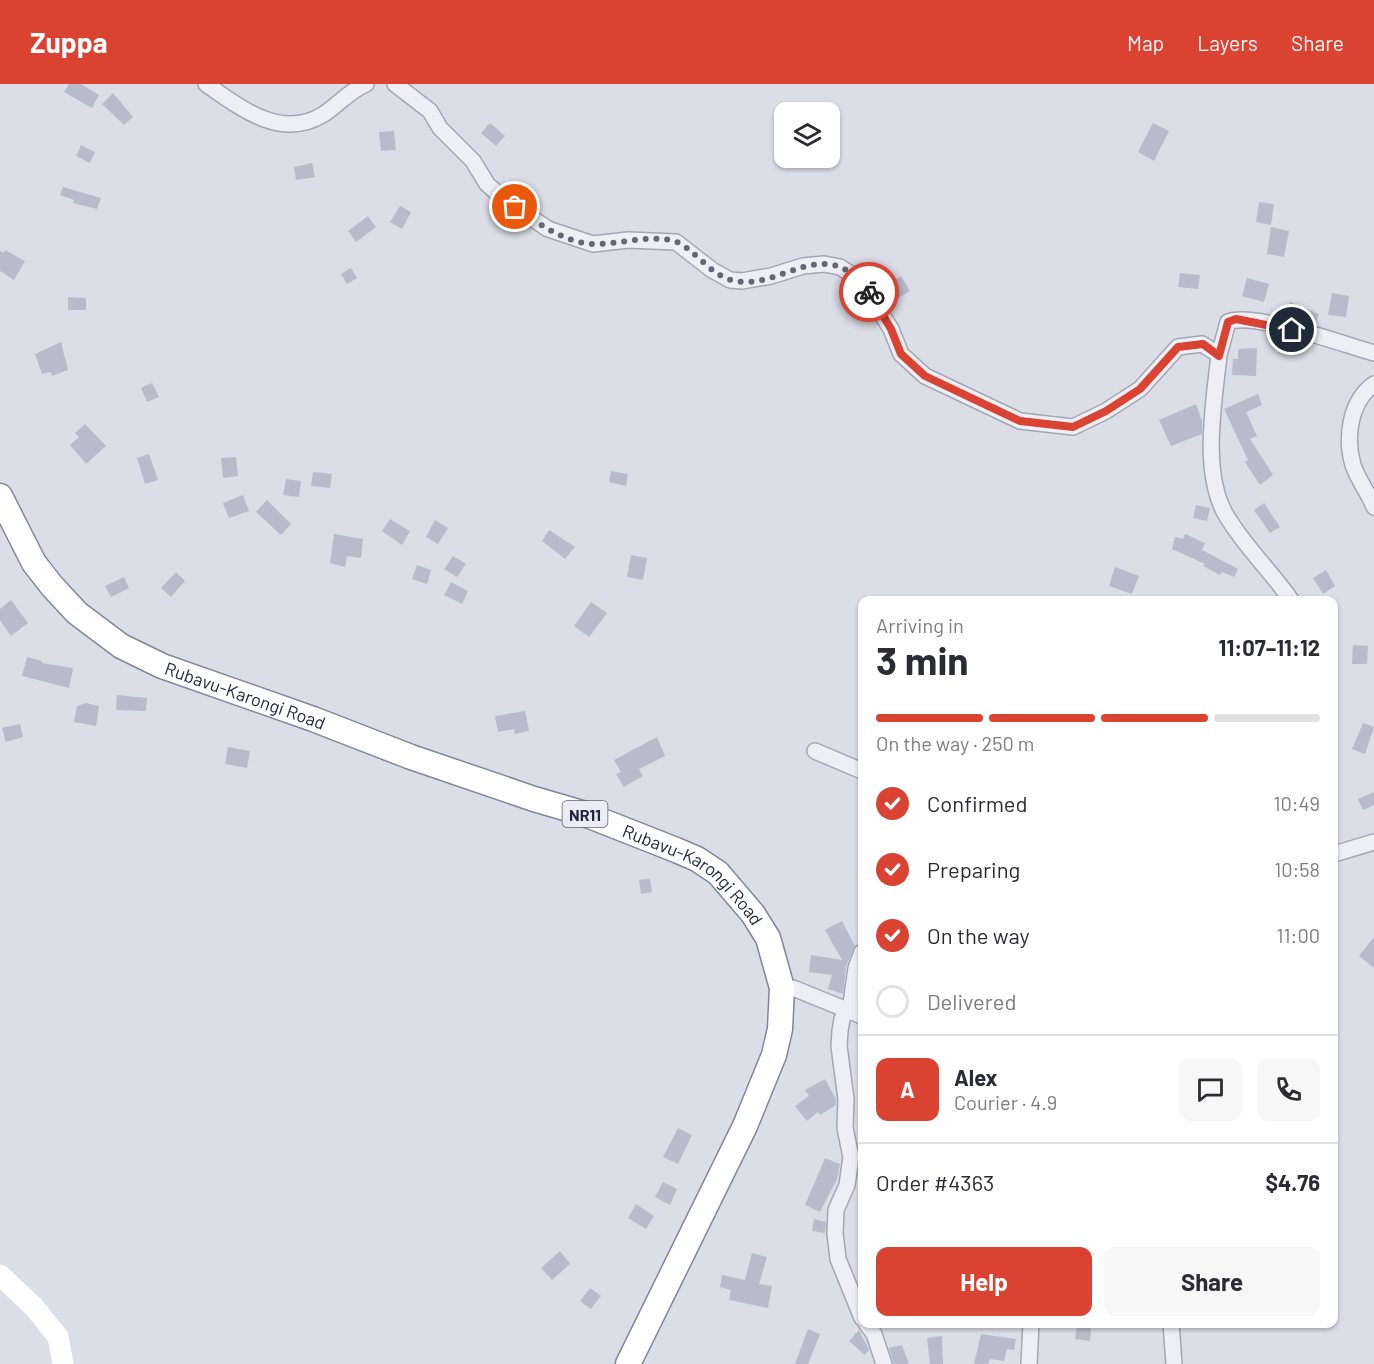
<!DOCTYPE html>
<meta charset="utf-8">
<style>
body{margin:0;font-family:Barlow,sans-serif;background:#f7f7f7;color:#2b2b33;height:100vh;display:flex;flex-direction:column;font-size:22px;white-space:nowrap}
*{box-sizing:border-box;margin:0}
p{font-size:20px;color:#7c7c81}
.icon{flex:none;width:33px;height:33px;fill:none;stroke:currentColor;stroke-width:2;stroke-linecap:round;stroke-linejoin:round}
.map{position:relative;flex:1;overflow:hidden}
.details{position:absolute;left:858px;top:512px;width:480px;height:732px;display:flex;flex-direction:column;background:#fff;border-radius:12px;box-shadow:0 2px 4px #0004}
.details>*{flex:none}
.buttons{position:absolute;left:774px;top:18px;display:grid;gap:12px}
.buttons a{display:grid;place-items:center;width:66px;height:66px;border-radius:12px;background:#fff;box-shadow:0 2px 4px #0004;font-size:30px}
.pin{position:absolute;display:grid;place-items:center;width:51px;height:51px;color:#fff;margin:-26px;border:3px solid #fff;border-radius:50%;box-shadow:0 2px 6px #0007}
.courier{position:absolute;display:grid;place-items:center;width:60px;height:60px;margin:-30px;border:4px solid #da4232;border-radius:50%;background:#fff;color:#222;box-shadow:0 2px 8px #0007}
.overview em{font-style:normal;font-weight:700}
.overview div{display:flex;flex-direction:column-reverse}
.overview{display:flex;align-items:center;justify-content:space-between;height:102px;padding:0 18px}
h1{font-size:39px;font-weight:700;line-height:45px}
.bar{display:grid;grid-template-columns:repeat(4,1fr);gap:9px 6px;align-content:center;height:72px;padding:0 18px}
.bar i{height:8px;border-radius:4px;background:#e1e1e2}
.bar .current{background:#da4232}
.bar p{grid-column:span 4}
.line{display:flex;align-items:center;gap:15px;padding:0 18px;border-top:2px solid #e1e1e2}
.line div{flex:1}
.round{display:grid;place-items:center;flex:none;width:63px;height:63px;border-radius:12px;background:#f7f7f7}
ol{padding:0 18px;list-style:none}
li{display:flex;align-items:center;gap:18px;height:66px}
li p{margin-inline-start:auto}
li .icon{padding:6px;border-radius:50%;background:#da4232;color:#fff;stroke-width:4}
li:last-child{color:#7c7c81}
li i{width:33px;height:33px;border:3px solid #e1e1e2;border-radius:50%}
.button{display:flex;gap:12px;margin-top:auto;padding:12px 18px}
.button a{flex:1;height:69px;border-radius:12px;background:#da4232;color:#fff;font-size:24px;font-weight:700;line-height:69px;text-align:center}
.button a+a{background:#f7f7f7;color:#2b2b33}
header{display:flex;align-items:center;gap:36px;box-sizing:border-box;height:84px;padding:0 30px;background:#da4232;color:#fff}
header strong{font-size:28px}
nav{display:flex;gap:33px;margin-inline-start:auto;font-size:21px}
.map>svg:first-child{display:block}
.building{fill:#b8bbcb}
.lines{fill:none;stroke-linecap:round;stroke-linejoin:round}
.minor-casing{stroke:#a4a6b5;stroke-width:18}
.trunk-casing{stroke:#81869f;stroke-width:27}
.minor{stroke:#eeeff5;stroke-width:15}
.secondary{stroke:#fff;stroke-width:21}
.trunk{stroke:#fff;stroke-width:24}
.done{stroke:#64677a;stroke-width:6;stroke-dasharray:0 10.8}
.route{stroke:#da4232;stroke-width:8}
.labels{text-anchor:middle;dominant-baseline:central;stroke-width:4.5;stroke-linejoin:round;paint-order:stroke}
.shield{fill:#ebecf5;stroke:#606276;stroke-width:1.5}
.shield-label{font-size:16px;font-weight:bold;fill:#24273f}
.street-label{font-size:18px;fill:#24273f;stroke:#ebecf5}
</style>
<header>
<strong>Zuppa</strong>
<nav><a>Map</a><a>Layers</a><a>Share</a></nav>
</header>
<div class="map">
<svg width="1374" height="1280" viewBox="0 0 1374 1280">
<rect width="100%" height="100%" fill="#dbdde7"/>
<path class="building" d="M69,0H81L99,11L92,24L64,8Z
M113,9L133,33L124,41L102,20Z
M490,39L505,52L496,62L481,49Z
M1153,39L1169,47L1154,77L1138,68Z
M394,47L396,66L381,67L379,48Z
M81,61L95,68L90,79L76,72Z
M312,79L315,93L296,96L294,83Z
M63,103L101,114L97,125L73,119L74,116L60,111Z
M1259,118L1274,120L1271,141L1256,138Z
M400,122L411,128L402,145L390,138Z
M368,132L376,143L356,158L348,147Z
M1271,143L1289,147L1284,173L1267,170Z
M5,166L25,177L14,196L0,187V167L4,169Z
M351,184L357,194L347,200L341,190Z
M1180,189L1200,191L1198,205L1178,203Z
M901,192L910,207L898,214L889,199Z
M1247,194L1269,200L1264,218L1242,212Z
M1332,209L1349,212L1346,233L1328,231Z
M68,213L86,214V226H68Z
M1290,218L1319,230L1315,241L1285,232Z
M61,258L68,286L52,292L51,288L42,290L35,270Z
M1257,264L1256,292L1232,291L1233,275H1238V265Z
M152,299L159,313L147,318L141,304Z
M1258,310L1262,321L1246,328L1257,352L1250,355L1273,391L1260,401L1245,378L1248,376L1224,325Z
M1196,320L1202,337V350L1171,362L1159,336Z
M85,340L106,362L86,380L70,361L79,353L75,349Z
M149,370L158,396L145,400L137,374Z
M236,373L238,392L223,394L221,374Z
M611,387L628,390L626,402L609,398Z
M313,388L332,390L330,404L311,402Z
M286,395L301,397L299,413L283,411Z
M243,411L249,427L229,434L223,419Z
M267,416L291,440L281,451L256,428Z
M1264,419L1280,443L1270,449L1254,426Z
M1196,421L1210,424L1207,437L1193,434Z
M390,435L410,447L402,461L382,447Z
M435,436L448,444L438,460L426,453Z
M549,446L575,463L565,475L542,457Z
M334,450L363,455L361,474L347,472L345,483L330,479Z
M1185,450L1205,459L1202,466L1238,485L1234,493L1222,488L1220,491L1203,482L1205,480L1172,465L1175,453L1183,455Z
M631,471L647,474L643,496L627,493Z
M453,472L466,480L457,493L444,485Z
M417,481L431,486L427,500L412,495Z
M1115,483L1139,492L1132,510L1109,502Z
M1326,486L1335,502L1323,510L1313,494Z
M176,488L185,497L171,513L161,504Z
M124,493L129,504L111,513L105,502Z
M451,498L468,507L462,520L444,511Z
M11,516L28,539L11,552L0,536V525Z
M591,518L607,529L589,553L574,542Z
M1353,561L1368,562L1367,580H1352Z
M27,573L42,577V579L73,584L69,604L22,592Z
M117,611L147,614L146,627L116,626Z
M86,619L99,622L96,642L74,638L77,622Z
M525,627L529,647L515,650L514,645L498,648L495,632Z
M1363,639L1374,643L1365,670L1352,665Z
M20,640L23,653L6,658L2,644Z
M657,653L665,672L639,685L643,692L624,703L616,690L621,688L614,676Z
M228,663L250,667L247,684L225,680Z
M1374,708V721L1363,726L1358,715Z
M650,795L652,808L641,810L639,796Z
M842,837L855,862L846,882L843,910L828,905L832,891L809,888L811,871L842,876L825,846Z
M1374,853V884L1359,872Z
M825,995L836,1015V1021L820,1031L818,1028L807,1037L795,1022L809,1012L805,1006Z
M678,1044L692,1051L678,1080L663,1073Z
M825,1074L840,1080L837,1095L820,1128L805,1121Z
M663,1098L677,1105L670,1121L655,1113Z
M636,1120L654,1132L646,1145L628,1134Z
M814,1135L826,1138L825,1149L812,1147Z
M560,1167L570,1180L552,1196L541,1184Z
M752,1169L767,1173L759,1200L772,1202L768,1224L729,1216L731,1206L720,1203L722,1191L745,1196Z
M590,1204L601,1212L591,1225L580,1217Z
M1077,1242L1091,1244L1090,1257L1075,1255Z
M808,1245L820,1250L808,1280H795Z
M859,1246L869,1266L865,1271L849,1257Z
M981,1250L1016,1255L1014,1266L1007,1265L1004,1277L990,1275L988,1280H974Z
M942,1252L943,1280H930L927,1254Z
M902,1261L909,1280H894L889,1264Z"/>
<g class="lines">
<defs>
<path id="minor" d="M206,0C241,24 281,57 324,30C339,20 349,7 366,0
M395,0L430,27L440,44L473,77L487,100L505,116L548,145L593,160L628,156L676,158L712,186L730,196L742,197L771,192L803,182L824,180L840,183L860,196L891,245L901,270L925,292L1020,337L1073,343L1106,327L1140,305L1178,263L1202,260L1219,271L1228,238C1252,227 1345,261 1374,269
M1219,271C1214,319 1201,388 1226,431C1244,462 1271,487 1291,516
M1374,300C1350,317 1345,353 1353,381C1358,396 1368,408 1374,423
M815,667L862,687
M1334,770L1374,758
M862,868L856,884L851,919L842,935L840,947L839,962L846,1015L845,1044L851,1073L847,1101L836,1126L835,1149L838,1175L862,1234
M782,904H793L862,932
M866,1239L874,1250L884,1280
M1171,1239L1174,1280
M1029,1280L1031,1239"/>
<g id="trunk">
<path id="s1" d="M0,412L34,479L52,502L77,529L121,562L162,582L313,635L411,673L534,715L582,729L676,766L697,775L718,789L753,830L768,854L782,904L780,945L774,971L745,1042L628,1280"/>
</g>
</defs>
<use href="#minor" class="minor-casing"/>
<use href="#trunk" class="trunk-casing"/>
<use href="#minor" class="minor"/>
<path class="secondary" d="M0,1191L34,1223L58,1253L63,1280"/>
<use href="#trunk" class="trunk"/>
</g>
<g class="lines">
<path class="done" d="M515,123C537,139 564,158 592,160C619,161 648,150 674,157C693,163 709,190 731,196C779,210 824,145 869,208"/>
<path class="route" d="M869,208L891,245L901,270L925,292L1020,337L1073,343L1106,327L1140,305L1178,263L1203,260L1219,272L1228,238L1236,235L1292,246"/>
</g>
<g class="labels">
<rect class="shield" x="562.5" y="717" width="45" height="26" rx="4.5"/>
<g class="shield-label">
<text x="585" y="730">NR11</text>
</g>
<g class="street-label">
<text stroke="none"><textPath href="#s1" startOffset="330">Rubavu-Karongi Road</textPath></text>
<text stroke="none"><textPath href="#s1" startOffset="816">Rubavu-Karongi Road</textPath></text>
</g>
</g>
</svg>
<div class="buttons">
<a><svg class="icon" aria-label="layers" viewBox="0 0 24 24"><path d="M12 4l9 5-9 5-9-5zM3 14l9 5 9-5"/></svg></a>
</div>
<div class="pin" style="left:515px;top:123px;background:#ea580c"><svg class="icon" aria-label="bag" viewBox="0 0 24 24"><path d="M5 8h14l-1 12H6zM9 8a3 3 0 0 1 6 0"/></svg></div>
<div class="pin" style="left:1292px;top:246px;background:#1f2937"><svg class="icon" aria-label="home" viewBox="0 0 24 24"><path d="M3 11l9-7 9 7M6 9v11h12V9"/></svg></div>
<div class="courier" style="left:869px;top:208px"><svg class="icon" aria-label="bike" viewBox="0 0 24 24"><circle cx="6" cy="16" r="4"/><circle cx="18" cy="16" r="4"/><path d="M6 16l4-8h5l3 8M10 8l3 8H6M13 5h3"/></svg></div>
<section class="details">
<div class="overview"><div><h1>3 min</h1><p>Arriving in</p></div><em>11:07–11:12</em></div>
<div class="bar"><i class="current"></i><i class="current"></i><i class="current"></i><i></i><p>On the way · 250 m</p></div>
<ol>
<li><svg class="icon" aria-label="check" viewBox="0 0 24 24"><path d="M5 12l5 5 9-10"/></svg>Confirmed<p>10:49</p></li>
<li><svg class="icon" aria-label="check" viewBox="0 0 24 24"><path d="M5 12l5 5 9-10"/></svg>Preparing<p>10:58</p></li>
<li><svg class="icon" aria-label="check" viewBox="0 0 24 24"><path d="M5 12l5 5 9-10"/></svg>On the way<p>11:00</p></li>
<li><i></i>Delivered</li>
</ol>
<div class="line" style="height:108px"><b class="round" style="background:#da4232;color:#fff">A</b><div><b>Alex</b><p>Courier · 4.9</p></div><a class="round"><svg class="icon" aria-label="chat" viewBox="0 0 24 24"><path d="M4 5h16v11H9l-5 4z"/></svg></a><a class="round"><svg class="icon" aria-label="phone" viewBox="0 0 24 24"><path d="M5 4h4l2 5-3 2q2 4 5 5l2-3 5 2v4C11 20 4 13 5 4z"/></svg></a></div>
<div class="line" style="height:78px"><div>Order #4363</div><b>$4.76</b></div>
<div class="button"><a>Help</a><a>Share</a></div>
</section>
</div>
